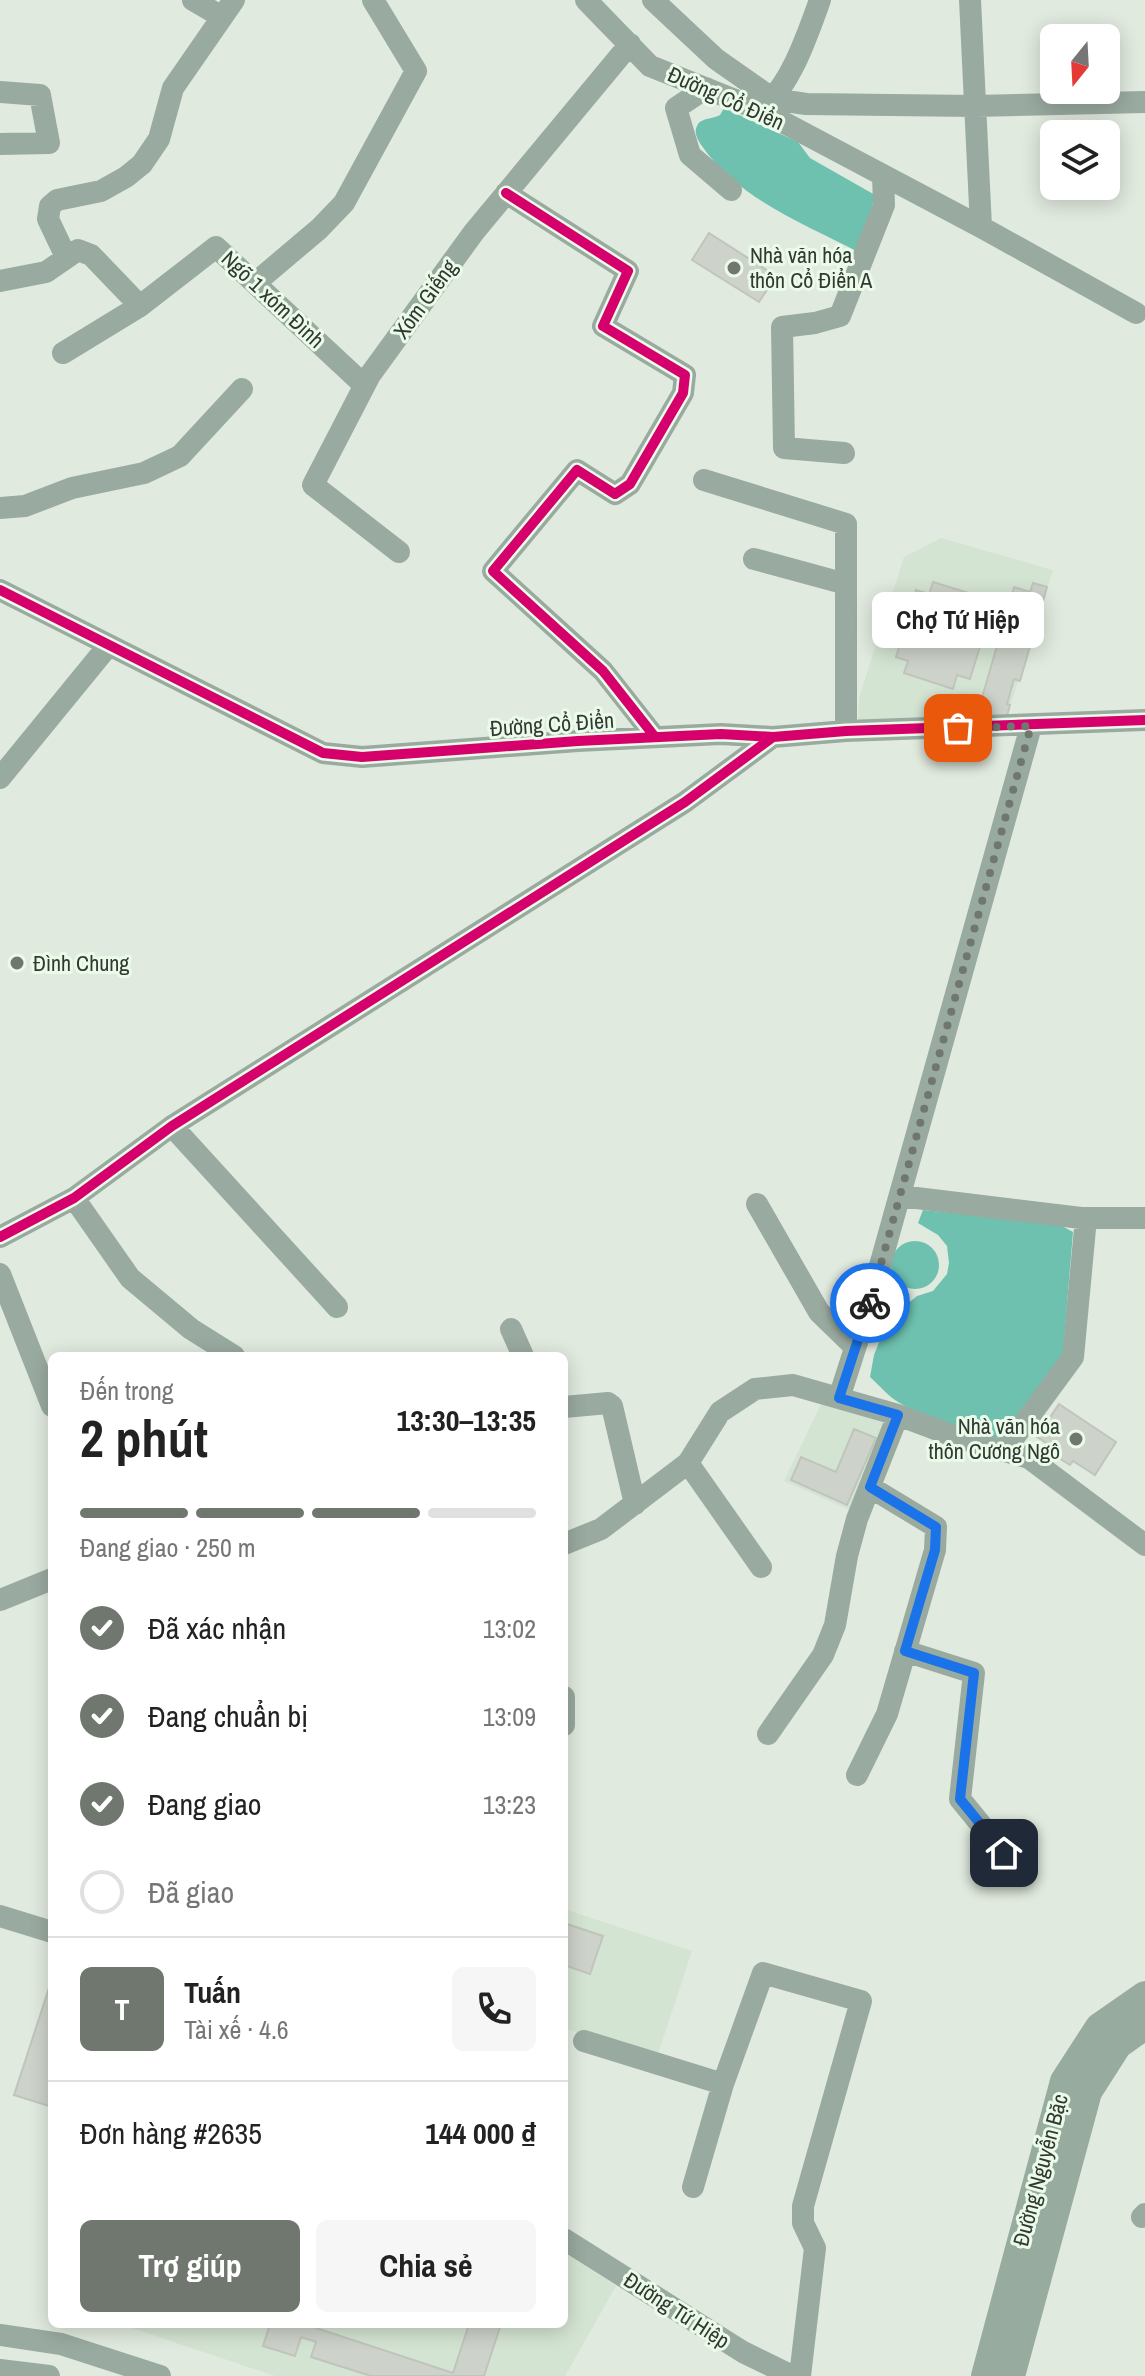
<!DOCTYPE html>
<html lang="vi">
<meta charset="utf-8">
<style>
body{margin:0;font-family:"Archivo Narrow",sans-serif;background:#f6f6f6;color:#222;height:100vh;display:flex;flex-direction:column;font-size:30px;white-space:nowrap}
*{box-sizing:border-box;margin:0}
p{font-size:26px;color:#767676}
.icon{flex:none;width:44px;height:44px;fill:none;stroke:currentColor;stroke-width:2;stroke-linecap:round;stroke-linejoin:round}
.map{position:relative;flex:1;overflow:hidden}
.details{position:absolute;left:48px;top:1352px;width:520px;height:976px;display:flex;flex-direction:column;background:#fff;border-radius:12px;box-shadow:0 4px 20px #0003}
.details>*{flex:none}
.needle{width:52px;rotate:198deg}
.controls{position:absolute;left:1040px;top:24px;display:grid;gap:16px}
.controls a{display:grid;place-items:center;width:80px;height:80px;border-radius:12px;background:#fff;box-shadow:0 4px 20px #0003;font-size:40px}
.pin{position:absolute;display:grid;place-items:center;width:68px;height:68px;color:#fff;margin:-34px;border-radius:16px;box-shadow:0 4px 12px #0006}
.courier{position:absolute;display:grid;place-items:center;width:80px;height:80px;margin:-40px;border:6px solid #1a73e8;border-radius:50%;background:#fff;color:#222;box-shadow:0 2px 10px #0007}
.bubble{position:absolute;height:56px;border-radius:12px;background:#fff;box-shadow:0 4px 20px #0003;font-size:26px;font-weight:800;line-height:56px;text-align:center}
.headline em{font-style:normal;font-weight:800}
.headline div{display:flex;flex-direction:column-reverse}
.headline{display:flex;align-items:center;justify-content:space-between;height:136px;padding:0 32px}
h1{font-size:52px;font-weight:800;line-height:60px}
.bar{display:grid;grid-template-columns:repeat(4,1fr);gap:12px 8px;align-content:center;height:96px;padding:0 32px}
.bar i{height:10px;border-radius:6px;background:#e0e0e0}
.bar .current{background:#70776f}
.bar p{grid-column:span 4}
.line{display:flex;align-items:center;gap:20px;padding:0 32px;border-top:2px solid #e0e0e0}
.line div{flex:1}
.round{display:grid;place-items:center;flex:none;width:84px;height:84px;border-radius:12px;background:#f6f6f6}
ol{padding:0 32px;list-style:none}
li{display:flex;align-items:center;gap:24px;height:88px}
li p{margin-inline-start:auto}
li .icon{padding:8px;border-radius:50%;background:#70776f;color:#fff;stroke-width:4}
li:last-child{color:#767676}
li i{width:44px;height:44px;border:4px solid #e0e0e0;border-radius:50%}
.button{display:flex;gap:16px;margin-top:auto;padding:16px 32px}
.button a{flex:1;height:92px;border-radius:12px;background:#70776f;color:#fff;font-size:32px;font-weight:800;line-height:92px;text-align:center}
.button a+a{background:#f6f6f6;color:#222}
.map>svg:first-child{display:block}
.built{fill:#d4e4d2}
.water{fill:#6ec1af}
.building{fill:#cdd2ca;stroke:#c0c5bc;stroke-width:2}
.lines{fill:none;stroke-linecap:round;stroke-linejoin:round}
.minor{stroke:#99aaa0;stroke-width:22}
.major{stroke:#97ab9f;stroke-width:28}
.cycleway-casing{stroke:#ebfbe9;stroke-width:15}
.cycleway{stroke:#d6006c;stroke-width:10}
.done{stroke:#70776f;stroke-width:8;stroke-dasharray:0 14.4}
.route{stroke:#1a73e8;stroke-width:10}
.poi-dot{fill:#70776f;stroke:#ebfbe9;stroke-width:3}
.labels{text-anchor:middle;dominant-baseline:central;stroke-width:6;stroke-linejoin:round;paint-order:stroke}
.street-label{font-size:22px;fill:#333932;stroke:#ebfbe9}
.poi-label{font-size:22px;fill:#333932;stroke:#ebfbe9;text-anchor:start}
</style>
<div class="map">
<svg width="1145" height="2376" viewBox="0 0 1145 2376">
<rect width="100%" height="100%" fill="#e1eadf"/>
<path class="built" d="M941,538L1053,570L1005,723L858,727L859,698L904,557Z
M824,1398L883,1418L885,1426L850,1510L784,1481Z
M564,1909L692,1951L657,2057L564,2028Z
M564,2251L616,2286L565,2376H275L120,2324H564Z"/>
<path class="water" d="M724,108L798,142L810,158L875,195L860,253C805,224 738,199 702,146C697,139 693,132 698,124C702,118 713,119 720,115Z
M923,1210L1058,1224L1073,1232L1062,1365L1001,1438C966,1434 928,1420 898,1402C888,1396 879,1385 870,1377L874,1355L888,1320L917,1296L933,1291L947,1274L949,1263L947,1246L938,1235L918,1223Z
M891 1265a24 24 0 1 1 48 0a24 24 0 1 1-48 0Z"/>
<path class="building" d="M709,233L776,276L759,302L692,260Z
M933,582L981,597L977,610L990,614L970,679L957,675L953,689L904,673L908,661L896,657L916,590L929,594Z
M1033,583L1047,587L1020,681L1014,679L1007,704L1010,705L1005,723L977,715L1014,587L1030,592Z
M1059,1404L1116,1442L1095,1475L1073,1461L1070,1465L1057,1457L1060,1452L1037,1437Z
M854,1429L876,1438L847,1505L791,1480L801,1457L836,1472Z
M564,1923L603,1936L590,1974L564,1965Z
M50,1985H52V2107L14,2095Z
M270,2324H304L453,2373L469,2324H501L484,2376H371L311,2357L316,2342L301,2337L295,2356L263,2346Z"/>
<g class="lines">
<path class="minor" d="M193,0L222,17
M586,0L650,66L760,110L981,227L1136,313
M653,0L716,59L773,99L806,104L975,106L1145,102
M970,0L981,227
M706,88L676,108L690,155L731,190
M0,92L40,95L49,143L0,144
M763,107C791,85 808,33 820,0
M506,193L628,271L603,326L685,375L683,393L630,484L615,494L577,470L493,571L603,671L655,737
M66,257L48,219L50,206L57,200L101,191L126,177L142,164L159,139L173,88L234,0
M0,281L46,272L78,250L91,255L140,306L63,353
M255,283L319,229L344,203L416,71L373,0
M140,306L216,247L364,385
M844,453L784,448L782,327L815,323L840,316L884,205L883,175
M704,480L846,524V731
M0,508L25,506L72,488L144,473L180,456L242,389
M399,552L313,485L370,375L474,232L630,44
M754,559L846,584
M0,590L323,753L362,757L578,741L721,734L773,737L846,731L1145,720
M0,778L108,646
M172,1126L337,1307
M900,1196L1081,1218H1145
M74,1198L130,1278L191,1329L234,1356
M757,1204L819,1312L855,1347
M0,1237L74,1198L172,1126L685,802L773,737
M0,1274L52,1406
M511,1329L523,1356
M839,1398L869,1305L1031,726
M564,1407L608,1403L612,1406L635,1504
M1004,1451L1073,1357L1086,1218
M688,1463L761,1567
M564,1544L601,1529L688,1463L720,1412L755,1389L793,1385L898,1415L959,1438L1029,1458L1145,1545
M0,1600L52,1579
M905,1651L974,1673L960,1799L1004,1853
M564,1697V1725
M768,1734L823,1655L835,1625L847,1556L857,1519L898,1415
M857,1775L887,1714L935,1550L936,1527L870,1487
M0,1916L52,1932
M584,2041L723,2084
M693,2187L723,2084L763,1973L861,2001L803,2206V2223L815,2248L800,2376
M1142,2217L1145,2214
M564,2239L743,2352L792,2376
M0,2335L61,2344L160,2376
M0,2370L49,2376"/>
<path class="major" d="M985,2376L1064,2081L1099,2027L1145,1995
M1011,2376L1088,2092L1118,2045L1145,2026"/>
<defs>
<path id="cycleway" d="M506,193L628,271L603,326L685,375L683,393L630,484L615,494L577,470L493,571L603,671L655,737
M0,590L323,753L362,757L578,741L721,734L773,737L846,731L1145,720
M0,1237L74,1198L172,1126L685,802L773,737"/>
</defs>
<use href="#cycleway" class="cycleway-casing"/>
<use href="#cycleway" class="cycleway"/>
</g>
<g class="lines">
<path class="done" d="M870,1303L1031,726L958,728"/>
<path class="route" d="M870,1303L839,1398L898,1415L870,1487L936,1527L935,1550L905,1651L974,1673L960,1799L1004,1853"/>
</g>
<g class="poi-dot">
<circle cx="734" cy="268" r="8"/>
<circle cx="17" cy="963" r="8"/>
<circle cx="1076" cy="1439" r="8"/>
</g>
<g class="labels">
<g class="street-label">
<text transform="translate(726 98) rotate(24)">Đường Cổ Điển</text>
<text transform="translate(273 299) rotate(43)">Ngõ 1 xóm Đình</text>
<text transform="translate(425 299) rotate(-54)">Xóm Giếng</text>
<text transform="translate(552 724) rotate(-4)">Đường Cổ Điển</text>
<text transform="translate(1040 2170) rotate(-75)">Đường Nguyễn Bặc</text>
<text transform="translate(677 2310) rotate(33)">Đường Tứ Hiệp</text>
</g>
<g class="poi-label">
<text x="750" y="255">Nhà văn hóa<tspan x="750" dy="25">thôn Cổ Điển A</tspan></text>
<text x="33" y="963">Đình Chung</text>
<text x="1060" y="1426" text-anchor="end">Nhà văn hóa<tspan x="1060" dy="25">thôn Cương Ngô</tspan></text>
</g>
</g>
</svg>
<div class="controls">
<a><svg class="needle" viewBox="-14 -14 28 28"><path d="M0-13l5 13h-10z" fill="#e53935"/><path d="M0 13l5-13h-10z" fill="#767676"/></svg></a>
<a><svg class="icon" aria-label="layers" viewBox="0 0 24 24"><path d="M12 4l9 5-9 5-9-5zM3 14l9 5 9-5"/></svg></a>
</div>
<div class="pin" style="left:958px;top:728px;background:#ea580c"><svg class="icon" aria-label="bag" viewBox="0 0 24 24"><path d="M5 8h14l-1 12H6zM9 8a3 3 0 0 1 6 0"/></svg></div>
<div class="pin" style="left:1004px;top:1853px;background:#1f2937"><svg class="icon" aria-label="home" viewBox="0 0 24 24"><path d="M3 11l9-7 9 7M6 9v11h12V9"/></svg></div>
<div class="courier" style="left:870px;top:1303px"><svg class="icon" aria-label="bike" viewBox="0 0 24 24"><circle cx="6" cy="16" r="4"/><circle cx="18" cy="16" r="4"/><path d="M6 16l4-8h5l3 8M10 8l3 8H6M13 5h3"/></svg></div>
<div class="bubble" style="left:872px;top:592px;width:172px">Chợ Tứ Hiệp</div>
<section class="details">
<div class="headline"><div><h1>2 phút</h1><p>Đến trong</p></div><em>13:30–13:35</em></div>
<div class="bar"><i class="current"></i><i class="current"></i><i class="current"></i><i></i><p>Đang giao · 250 m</p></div>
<ol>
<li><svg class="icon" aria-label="check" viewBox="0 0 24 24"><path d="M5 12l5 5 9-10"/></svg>Đã xác nhận<p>13:02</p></li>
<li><svg class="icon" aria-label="check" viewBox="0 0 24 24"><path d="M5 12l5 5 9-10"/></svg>Đang chuẩn bị<p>13:09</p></li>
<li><svg class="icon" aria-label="check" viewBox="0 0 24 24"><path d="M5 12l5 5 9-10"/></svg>Đang giao<p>13:23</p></li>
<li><i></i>Đã giao</li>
</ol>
<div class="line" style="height:144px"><b class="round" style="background:#70776f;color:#fff">T</b><div><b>Tuấn</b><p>Tài xế · 4.6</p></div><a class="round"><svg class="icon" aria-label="phone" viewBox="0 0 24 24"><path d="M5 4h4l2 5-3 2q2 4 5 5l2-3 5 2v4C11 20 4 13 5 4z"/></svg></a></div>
<div class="line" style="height:104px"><div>Đơn hàng #2635</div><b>144 000 ₫</b></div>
<div class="button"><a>Trợ giúp</a><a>Chia sẻ</a></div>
</section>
</div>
